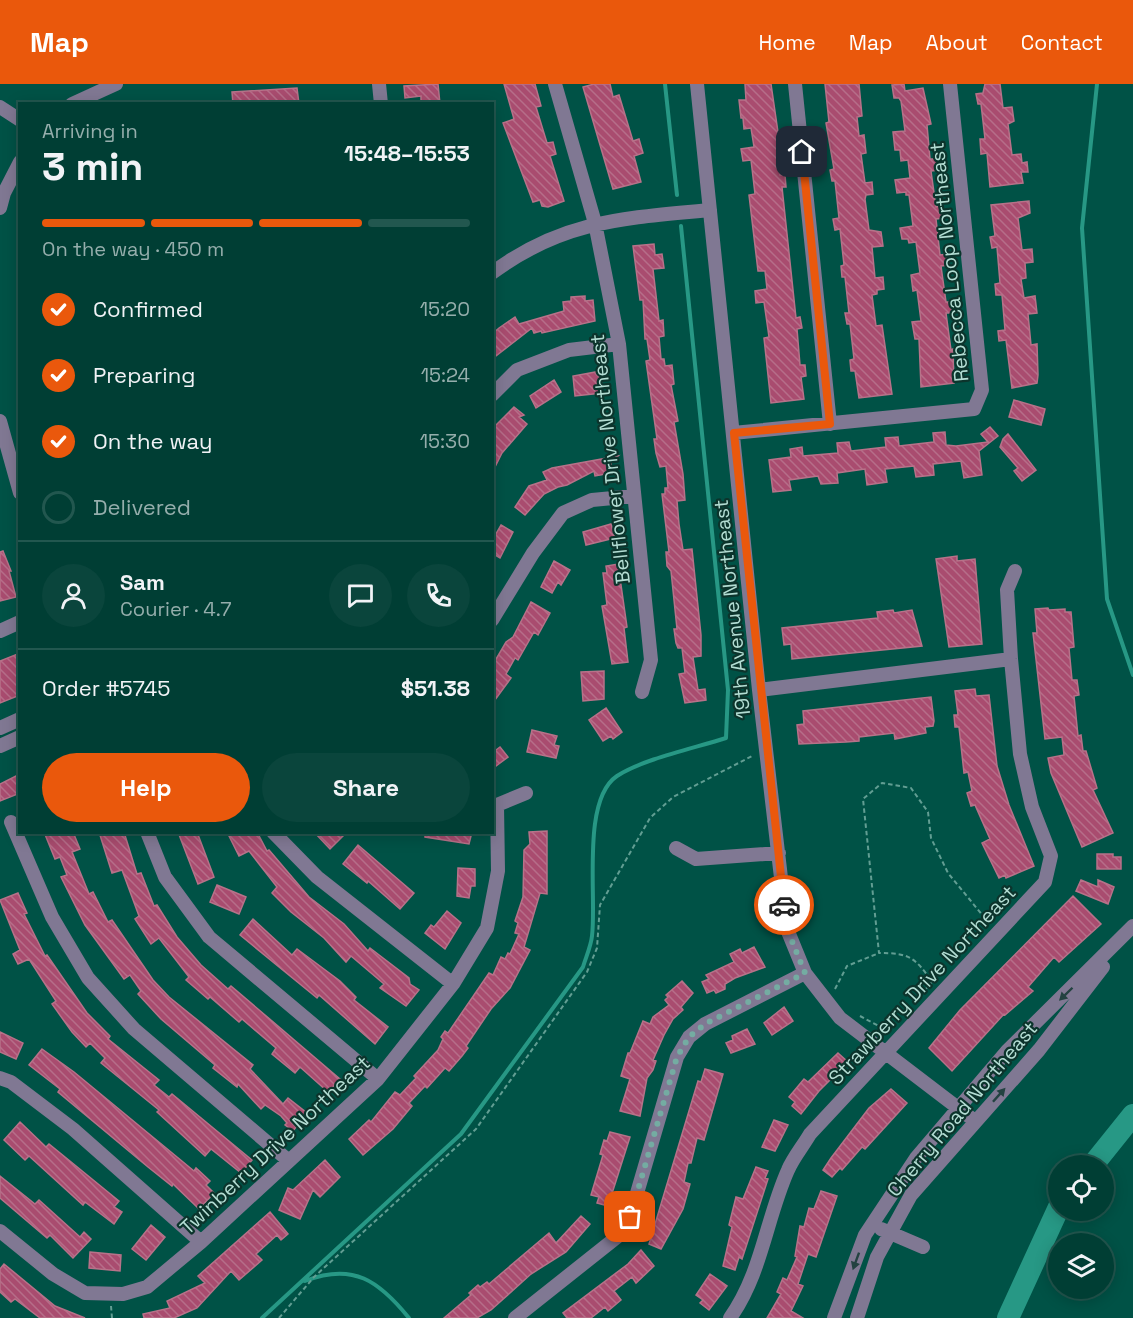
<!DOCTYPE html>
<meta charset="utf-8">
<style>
body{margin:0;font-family:"Space Grotesk",sans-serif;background:#0a453c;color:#f1f3f6;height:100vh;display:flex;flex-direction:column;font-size:22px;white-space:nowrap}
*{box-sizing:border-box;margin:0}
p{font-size:20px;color:#95aeac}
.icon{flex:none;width:33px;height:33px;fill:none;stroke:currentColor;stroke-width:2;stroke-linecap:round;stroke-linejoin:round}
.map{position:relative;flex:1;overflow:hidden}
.sheet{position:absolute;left:18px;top:18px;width:476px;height:732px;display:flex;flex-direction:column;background:#003e34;border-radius:0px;box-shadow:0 3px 15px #0003,0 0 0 2px #22574f}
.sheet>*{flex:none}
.fabs{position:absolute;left:1048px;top:1071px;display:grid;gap:12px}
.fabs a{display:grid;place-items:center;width:66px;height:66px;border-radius:50%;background:#003e34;box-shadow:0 3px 15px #0003,0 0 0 2px #22574f;font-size:30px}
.pin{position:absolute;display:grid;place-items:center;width:51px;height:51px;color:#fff;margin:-26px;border-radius:12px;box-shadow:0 3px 9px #0006}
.courier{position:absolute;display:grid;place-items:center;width:60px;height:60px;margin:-30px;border:4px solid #ea580c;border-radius:50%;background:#fff;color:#222;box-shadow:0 2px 8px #0007}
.head em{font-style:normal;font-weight:800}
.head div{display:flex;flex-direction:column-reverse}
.head{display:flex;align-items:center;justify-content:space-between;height:102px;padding:0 24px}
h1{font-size:39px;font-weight:800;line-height:45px}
.bar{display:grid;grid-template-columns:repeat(4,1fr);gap:9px 6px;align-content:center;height:72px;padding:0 24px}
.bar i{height:8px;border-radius:4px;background:#22574f}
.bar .current{background:#ea580c}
.bar p{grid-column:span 4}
.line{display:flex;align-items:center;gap:15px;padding:0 24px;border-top:2px solid #22574f}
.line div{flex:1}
.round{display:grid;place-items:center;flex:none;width:63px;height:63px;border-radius:32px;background:#0a453c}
ol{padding:0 24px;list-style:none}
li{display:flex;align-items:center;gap:18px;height:66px}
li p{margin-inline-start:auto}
li .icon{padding:6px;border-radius:50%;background:#ea580c;color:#fff;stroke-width:4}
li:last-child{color:#95aeac}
li i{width:33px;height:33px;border:3px solid #22574f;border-radius:50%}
.button{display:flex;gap:12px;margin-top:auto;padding:12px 24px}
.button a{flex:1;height:69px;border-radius:36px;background:#ea580c;color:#fff;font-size:24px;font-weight:800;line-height:69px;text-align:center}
.button a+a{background:#0a453c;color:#f1f3f6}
header{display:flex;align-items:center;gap:36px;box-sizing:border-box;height:84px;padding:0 30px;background:#ea580c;color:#fff}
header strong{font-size:28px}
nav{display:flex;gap:33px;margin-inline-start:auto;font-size:21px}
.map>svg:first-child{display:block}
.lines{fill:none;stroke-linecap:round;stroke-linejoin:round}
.stream{stroke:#279885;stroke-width:4}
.river{stroke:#279885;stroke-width:22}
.building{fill:url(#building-back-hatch);stroke:#b77289;stroke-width:1.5}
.path{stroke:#629e93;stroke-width:2;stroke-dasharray:4.5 3;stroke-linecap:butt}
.minor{stroke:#807893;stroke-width:14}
.oneway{fill:#234241}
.done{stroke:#74aca2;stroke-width:6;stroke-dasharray:0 10.8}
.route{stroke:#ea580c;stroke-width:8}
.labels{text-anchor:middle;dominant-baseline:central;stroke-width:4.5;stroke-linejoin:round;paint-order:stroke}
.street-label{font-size:20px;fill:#b3ddd3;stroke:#0c342c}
</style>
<header>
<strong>Map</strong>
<nav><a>Home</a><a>Map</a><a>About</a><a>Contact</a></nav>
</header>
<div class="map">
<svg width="1133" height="1234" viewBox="0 0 1133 1234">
<defs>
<pattern id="building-back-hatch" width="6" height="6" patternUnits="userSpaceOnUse" patternTransform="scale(1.5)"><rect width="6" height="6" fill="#a94c6f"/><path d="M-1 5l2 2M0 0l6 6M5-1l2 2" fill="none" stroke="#b66e89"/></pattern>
</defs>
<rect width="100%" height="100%" fill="#005246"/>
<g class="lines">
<path class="stream" d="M665,0L677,111
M1097,0L1082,144L1107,515L1133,591
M305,1197C353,1178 379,1197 409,1234
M262,1234L461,1050L583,883C586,873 591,862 592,852C597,813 581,716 617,692C643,675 695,664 726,654L728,606L681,142"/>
<path class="river" d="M1092,1082L1133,1031
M1008,1234L1059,1123"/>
</g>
<path class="building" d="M438,0L440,20H421V12L405,14L404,2Z
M504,0H535L541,22L536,23L547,59L553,58L556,70L550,72L564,117L548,123L542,122L540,116L533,118L503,39L514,35Z
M594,0H610L613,13L619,11L633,57L639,55L643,69L634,72L641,98L613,105L583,3Z
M745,0H771L779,55H777L780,91H785L786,103H782L796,234L800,233L802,244L797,245L800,281H805L806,292L801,293L804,315L771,319L764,254L769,253L764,218L756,219L755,207L767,205L765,187H758L749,111L755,110L751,76L743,77L741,65L754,63L751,44L744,45L743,34H741L739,16H746Z
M825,0H859L862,32L857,33L859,52L864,51L866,69L861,70L865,99L872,98L873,110L866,111L865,115L869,146L881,148L883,162L872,163L875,194L883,193L884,205L877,206V210L872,211L876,242L882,241L892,310L859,314L855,287H851L850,276L854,275L850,240H847L845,229H849L845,193H842L841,182L844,181L840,145L835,146L833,135L839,134L835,97H832L830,86L834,85L826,39L829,38Z
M904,0L905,7L923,4L931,40L927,41L930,75H938L939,86L931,87L936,123L942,122L944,134L936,135L940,171L948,170L949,181L941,182L946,218H951L952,229H946L951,266L953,265L954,299L921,303L919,255H915L912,238L921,237L917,206L913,207L911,191L920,189L916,158L909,159L908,155H902L900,144L913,142L909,111H906V108L897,109L895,96L910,94L908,76L901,77L900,66H895L893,48L905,47L901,17L899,14H894L892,1Z
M985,0H1000L1003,24L1012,23L1014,37L1008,40L1012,71L1021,70L1022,79L1027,78L1028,88H1021L1023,99L990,103L987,69L981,70L980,55H985L981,20H978L976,10L983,9Z
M297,4L299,20H233L232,8Z
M1029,117L1030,129L1018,134L1022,166L1032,165L1033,178L1025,179L1026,194L1021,195L1024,214L1035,212L1037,229L1028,230L1031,261L1037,260L1038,291L1037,299L1012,304L1006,256L999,257L998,247L1005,246L1002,211H996L995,200L1000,199L997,163L992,164L990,153L995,152L991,121Z
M654,160L655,171L662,170L664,184L653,185L659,237L663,236L664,252L659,253L661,275H664L665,282L672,281L674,300L671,301L678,337L674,338L683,390L685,416L677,417L679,440L683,466L692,465L701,551V572L693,573L698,606L705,605L706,616L685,619L679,590L685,589L682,564H678L676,559L674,545H677L671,487L667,482L666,468H669L662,410H665V404H668L666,382L660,383L656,369L654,355H657L646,277L650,276L647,255H645L643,216H640L633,162Z
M585,212V217L593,216L595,237L542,249L541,247L534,249L532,244L492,275V250L499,244L515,233L519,240L564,227L563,218L571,217V213Z
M601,287L602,309L575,312L573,292Z
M554,296L561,308L536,324L530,312Z
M1014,316L1045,325L1041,341L1009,333Z
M514,323L524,331L519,333L527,340L502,369L492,389V345Z
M990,343L998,352L979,367L982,391L964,394L961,377L933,380L934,391L916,393L914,382L885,385L887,398L867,401L865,385L837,389L838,399L821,400L818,392L789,396L791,406L773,408L769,376L791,373L790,365L802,363L803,372L838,369L837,359L849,358L851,367L860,366L886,363L885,354L898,353L899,362L934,358L933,349L945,348L946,361L956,362L988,358L981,350Z
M1008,350L1036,386L1022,397L1014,387L1018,384L1000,363L1003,355Z
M618,372L611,378L612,389L595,392L594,387L567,401L558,403L544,410L525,431L515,423L529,402L547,396L543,388L552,384Z
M611,440L615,454L586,461L583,448Z
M501,441L513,448L500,474L492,469V457Z
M3,467L11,487H9L16,513L0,517V468Z
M957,472V477L975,475L982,560L949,563L936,475Z
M554,477L570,486L561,501L558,498L552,509L541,503Z
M618,480L627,543L624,544L628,578L612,580L602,522L607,521L603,489H607L606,482Z
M531,518L550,529L538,551L534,548L518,576L515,574L506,590L511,594L492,620V582L506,558L513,553Z
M1048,524L1049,526L1065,525V528H1071L1074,563L1069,564L1072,596H1077L1079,611L1074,612L1078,652L1081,651L1083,667H1086L1097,704L1093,706L1113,749L1082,763L1051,689L1048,674L1064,671L1062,653L1045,655L1033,549H1037L1035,525Z
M893,526L894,529L912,526L922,562L792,575L791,560L784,561L782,544L878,534L877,528Z
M20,569V611L0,619V577Z
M604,587V615L583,617L581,588Z
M975,605L976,612L989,611L997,682L1009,721L1034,782L1006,794L1005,791L999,794L982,759L990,755L975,721L971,722L967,709L972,707L968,688L964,689L959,643H955L954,631H958L955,607Z
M931,613L934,637L933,642L925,643L926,649L895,655L894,649L859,653V657L846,658L799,660L797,641L804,640L803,627Z
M606,624L622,648L613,655L611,652L603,657L589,636Z
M532,646L557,652L554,661L559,662L556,674L527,668Z
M500,663L508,673L492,685V669Z
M20,690V709L0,717V700Z
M547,747V810L540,809L524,863L530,866L510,904L491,925L466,962L468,964L462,972L449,987L445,984L427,1004L425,1002L409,1019L412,1022L393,1045L363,1071L349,1055L369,1036L371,1038L395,1008L400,1011L416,994L414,992L438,966L443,955L441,953L445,947L448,949L489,889L493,891L501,873L505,875L508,869L510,870L519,850L515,849L518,839L515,837L523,813L524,766L530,760L529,748Z
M44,748H73L80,765L72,768L89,810L93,808L108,838L112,836L153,896L169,913L253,981L250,985L283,1020L288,1014L307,1029L293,1047L285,1041L287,1039L281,1032L265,1021L261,1025L238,1000L237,1003L213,984L215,981L161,935L138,910L141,907L130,891L124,895L85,841L61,793L67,791L60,773L55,775Z
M99,748H124L137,790L141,789L154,822L157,821L177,853L201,881L228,905L231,902L340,995L328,1008L300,983L295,989L272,970L276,964L242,935L239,938L210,913L208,915L186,896L189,893L159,854L151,860L135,835L139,832L122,786L112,789Z
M178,748H197L214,793L198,800Z
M227,748H257L267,767L269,766L309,813L344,840L368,867L370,864L409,894L410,900L419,906L406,922L380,904L384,900L351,872L346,878L324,854L291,828L272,809L277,803L249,767L239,772Z
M314,748H347L330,765Z
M425,748H472L469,760L425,753Z
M358,761L414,809L400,825L368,797L367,799L343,780Z
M1097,770H1113V773H1121V785H1097Z
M458,784L475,785V802H471L469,814L457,812Z
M1081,796L1098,803V796L1114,803L1108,820L1076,807Z
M217,801L246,813L239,830L210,818Z
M18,809L27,829L24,830L45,872L47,871L87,929L110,952L108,955L159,996L154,1001L169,1013L172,1010L252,1076L241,1089L211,1065L205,1072L157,1028L159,1026L101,979L105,974L90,959L86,963L72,948L52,920L56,917L29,875L18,880L13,870L20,866L0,816Z
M1073,812L1101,840L1059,878L1054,873L1028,903L1033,907L1005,931L1004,930L952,987L929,964L960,926Z
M447,827L461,839L445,865L425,849L431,841L434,843Z
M253,835L292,871L297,865L340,897L356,913L354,916L388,943L375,960L319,911L317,914L240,851Z
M754,863L765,883L735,894L725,900V905L716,909L714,906L707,909L702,898L709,895L706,891L734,878L730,870L740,865L742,869Z
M682,897L693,909L681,923L683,926L673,935L664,951L653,976L656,977L653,986L647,994L640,1032L620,1027L630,995L621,992L628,969H630L643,937L650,940L653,933L669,921L665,916L668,913L666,911Z
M784,923L793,937L772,951L764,939Z
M747,945L755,960L731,969L726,959L733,956L732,952Z
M0,948L23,959L16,975L0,968Z
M42,965L74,988L194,1087L196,1084L210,1097L206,1101L214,1109L199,1125L173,1100L172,1102L148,1083L58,1008L60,1005L29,981Z
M838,969L848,978L819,1007L801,1030L792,1022L795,1018L789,1013L804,995L808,998Z
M705,985L723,990L704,1056L697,1054L691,1079H688L684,1098L690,1100L683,1125L661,1165L649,1160L698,997L701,998Z
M891,1005L907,1019L865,1065L862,1063L842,1086L840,1084L832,1093L823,1086L831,1074L869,1024Z
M774,1036L788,1041L775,1067L762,1063Z
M20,1038L46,1063L49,1060L119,1117L114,1123L122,1128L114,1140L85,1118L83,1121L29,1072L25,1076L4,1056Z
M610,1048L630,1053L608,1122L597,1119L599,1113L591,1111L603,1071L600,1070L604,1056L607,1057Z
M325,1076L340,1093L320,1113L313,1106L300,1135L279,1126L288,1104L293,1106Z
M756,1083L768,1087L765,1094L768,1095L742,1175L739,1173L735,1186L723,1182L732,1143L729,1141L736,1113L743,1115Z
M0,1092L35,1120L39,1116L80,1153L84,1148L91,1155L73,1174L50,1151L47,1154L0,1114Z
M821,1107L837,1112L816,1173L808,1170L798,1200L803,1202L791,1227L803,1234H767L781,1210L777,1208L783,1194L787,1196L797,1173L795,1172L800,1142L804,1143L809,1124L814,1125Z
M270,1128L288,1150L281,1156L277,1151L256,1170L262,1176L239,1196L231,1187L197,1224L174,1234H144L143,1230L170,1224L167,1217L205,1199L198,1192Z
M581,1132L590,1140L566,1168L531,1190L491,1226L477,1234H444L471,1211L469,1209L478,1201L480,1203L487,1198L489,1200L549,1149L556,1159Z
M151,1141L165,1153L146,1176L132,1165Z
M641,1166L654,1182L636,1199L632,1193L614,1207L621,1216L608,1227L605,1223L591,1234H567L563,1229L628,1180Z
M90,1168L121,1171L120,1187L89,1184Z
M4,1180L55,1222L85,1234H40L15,1215L11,1218L0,1208V1185Z
M710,1190L727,1202L709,1226L700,1219L703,1216L696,1211Z"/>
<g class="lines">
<path class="path" d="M835,905L847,882L879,869
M924,907L932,898C915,873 909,869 879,869L863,715L882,699L911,704L928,728L931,754L948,789L988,838
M860,932L888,947
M111,1222L112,1234
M279,1234L314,1193L476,1045L587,888L597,864L600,821L650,734L673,713L754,671"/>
<path class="minor" d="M379,0L381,20
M555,0L595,139L619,260L651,576L642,608
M697,0L759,606L787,845L805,889L840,934L975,1037
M795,0L830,340
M72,20L116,0
M0,23L20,36
M0,124L4,109L20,78
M492,189C563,136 626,134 710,126
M492,311L517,286L569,266L619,260
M0,337L20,409
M733,349L974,325L982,306L950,0
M492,536L533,469L563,429L592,416L634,412
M0,547L20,538
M759,606L1011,575
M0,644L20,635
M0,662L20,653
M497,721L526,709
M11,738L52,833L88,894L134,945L289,1077
M147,748L165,793L209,853L378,995
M273,748L317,793L453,900
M676,764L696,775L779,769
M0,994L11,998L73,1045L201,1158
M881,1145L923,1163
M0,1147L53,1190L85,1209L123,1210L147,1203L201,1158L378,995L453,900L487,844L498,787L497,721
M515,1234L617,1153L630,1133L677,973L689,953L705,940L805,889
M730,1234C762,1189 766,1135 788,1086C793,1074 803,1062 810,1050L1045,798L1051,772L1032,723L1020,670L1011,575L1007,506L1015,487
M834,1234L865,1151L916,1074L1007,967L1133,842
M857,1234L877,1173L911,1111L1039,966L1103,883"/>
</g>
<defs><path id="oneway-solid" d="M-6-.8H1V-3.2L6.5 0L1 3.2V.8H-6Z" transform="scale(1.5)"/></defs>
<g class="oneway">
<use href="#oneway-solid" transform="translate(1066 910) rotate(136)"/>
<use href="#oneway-solid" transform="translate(999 1011) rotate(-48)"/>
<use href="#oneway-solid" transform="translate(856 1177) rotate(110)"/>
</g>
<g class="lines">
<path class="done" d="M630,1133L677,973L689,953L705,940L805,889L787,845L784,821"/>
<path class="route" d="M784,821L734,349L830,340L802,68"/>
</g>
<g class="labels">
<g class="street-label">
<text transform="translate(949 178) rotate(-96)">Rebecca Loop Northeast</text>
<text transform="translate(610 375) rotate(-96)">Bellflower Drive Northeast</text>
<text transform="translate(732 525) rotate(-96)">19th Avenue Northeast</text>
<text transform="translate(922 901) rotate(-47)">Strawberry Drive Northeast</text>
<text transform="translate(962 1025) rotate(-50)">Cherry Road Northeast</text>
<text transform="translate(275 1061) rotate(-43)">Twinberry Drive Northeast</text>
</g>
</g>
</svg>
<div class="fabs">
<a><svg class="icon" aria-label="locate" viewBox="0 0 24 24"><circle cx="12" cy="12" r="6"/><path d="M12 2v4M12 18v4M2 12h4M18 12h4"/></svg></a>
<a><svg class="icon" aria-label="layers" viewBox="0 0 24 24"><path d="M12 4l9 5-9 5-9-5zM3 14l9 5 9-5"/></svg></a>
</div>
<div class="pin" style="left:630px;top:1133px;background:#ea580c"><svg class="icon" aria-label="bag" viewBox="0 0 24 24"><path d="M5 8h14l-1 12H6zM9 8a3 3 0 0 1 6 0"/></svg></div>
<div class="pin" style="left:802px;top:68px;background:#1f2937"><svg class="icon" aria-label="home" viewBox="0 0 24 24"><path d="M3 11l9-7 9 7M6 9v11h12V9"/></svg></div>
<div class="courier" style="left:784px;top:821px"><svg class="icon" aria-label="car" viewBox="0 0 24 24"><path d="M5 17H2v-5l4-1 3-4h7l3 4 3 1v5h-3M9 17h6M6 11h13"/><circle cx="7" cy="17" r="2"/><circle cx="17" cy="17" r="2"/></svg></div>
<section class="sheet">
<div class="head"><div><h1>3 min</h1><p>Arriving in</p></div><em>15:48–15:53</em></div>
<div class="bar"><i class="current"></i><i class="current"></i><i class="current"></i><i></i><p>On the way · 450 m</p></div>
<ol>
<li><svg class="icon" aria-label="check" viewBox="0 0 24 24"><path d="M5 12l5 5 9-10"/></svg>Confirmed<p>15:20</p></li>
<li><svg class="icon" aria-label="check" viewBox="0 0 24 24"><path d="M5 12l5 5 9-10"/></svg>Preparing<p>15:24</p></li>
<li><svg class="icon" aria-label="check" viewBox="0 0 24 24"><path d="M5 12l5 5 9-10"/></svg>On the way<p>15:30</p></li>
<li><i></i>Delivered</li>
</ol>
<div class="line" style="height:108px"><a class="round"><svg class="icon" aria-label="person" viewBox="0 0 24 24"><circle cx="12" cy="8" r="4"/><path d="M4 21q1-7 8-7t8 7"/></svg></a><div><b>Sam</b><p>Courier · 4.7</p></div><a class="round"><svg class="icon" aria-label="chat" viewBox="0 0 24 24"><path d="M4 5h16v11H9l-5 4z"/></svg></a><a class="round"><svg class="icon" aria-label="phone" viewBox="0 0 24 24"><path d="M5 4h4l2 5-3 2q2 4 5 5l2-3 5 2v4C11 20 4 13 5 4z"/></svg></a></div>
<div class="line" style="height:78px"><div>Order #5745</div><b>$51.38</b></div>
<div class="button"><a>Help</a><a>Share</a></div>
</section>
</div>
